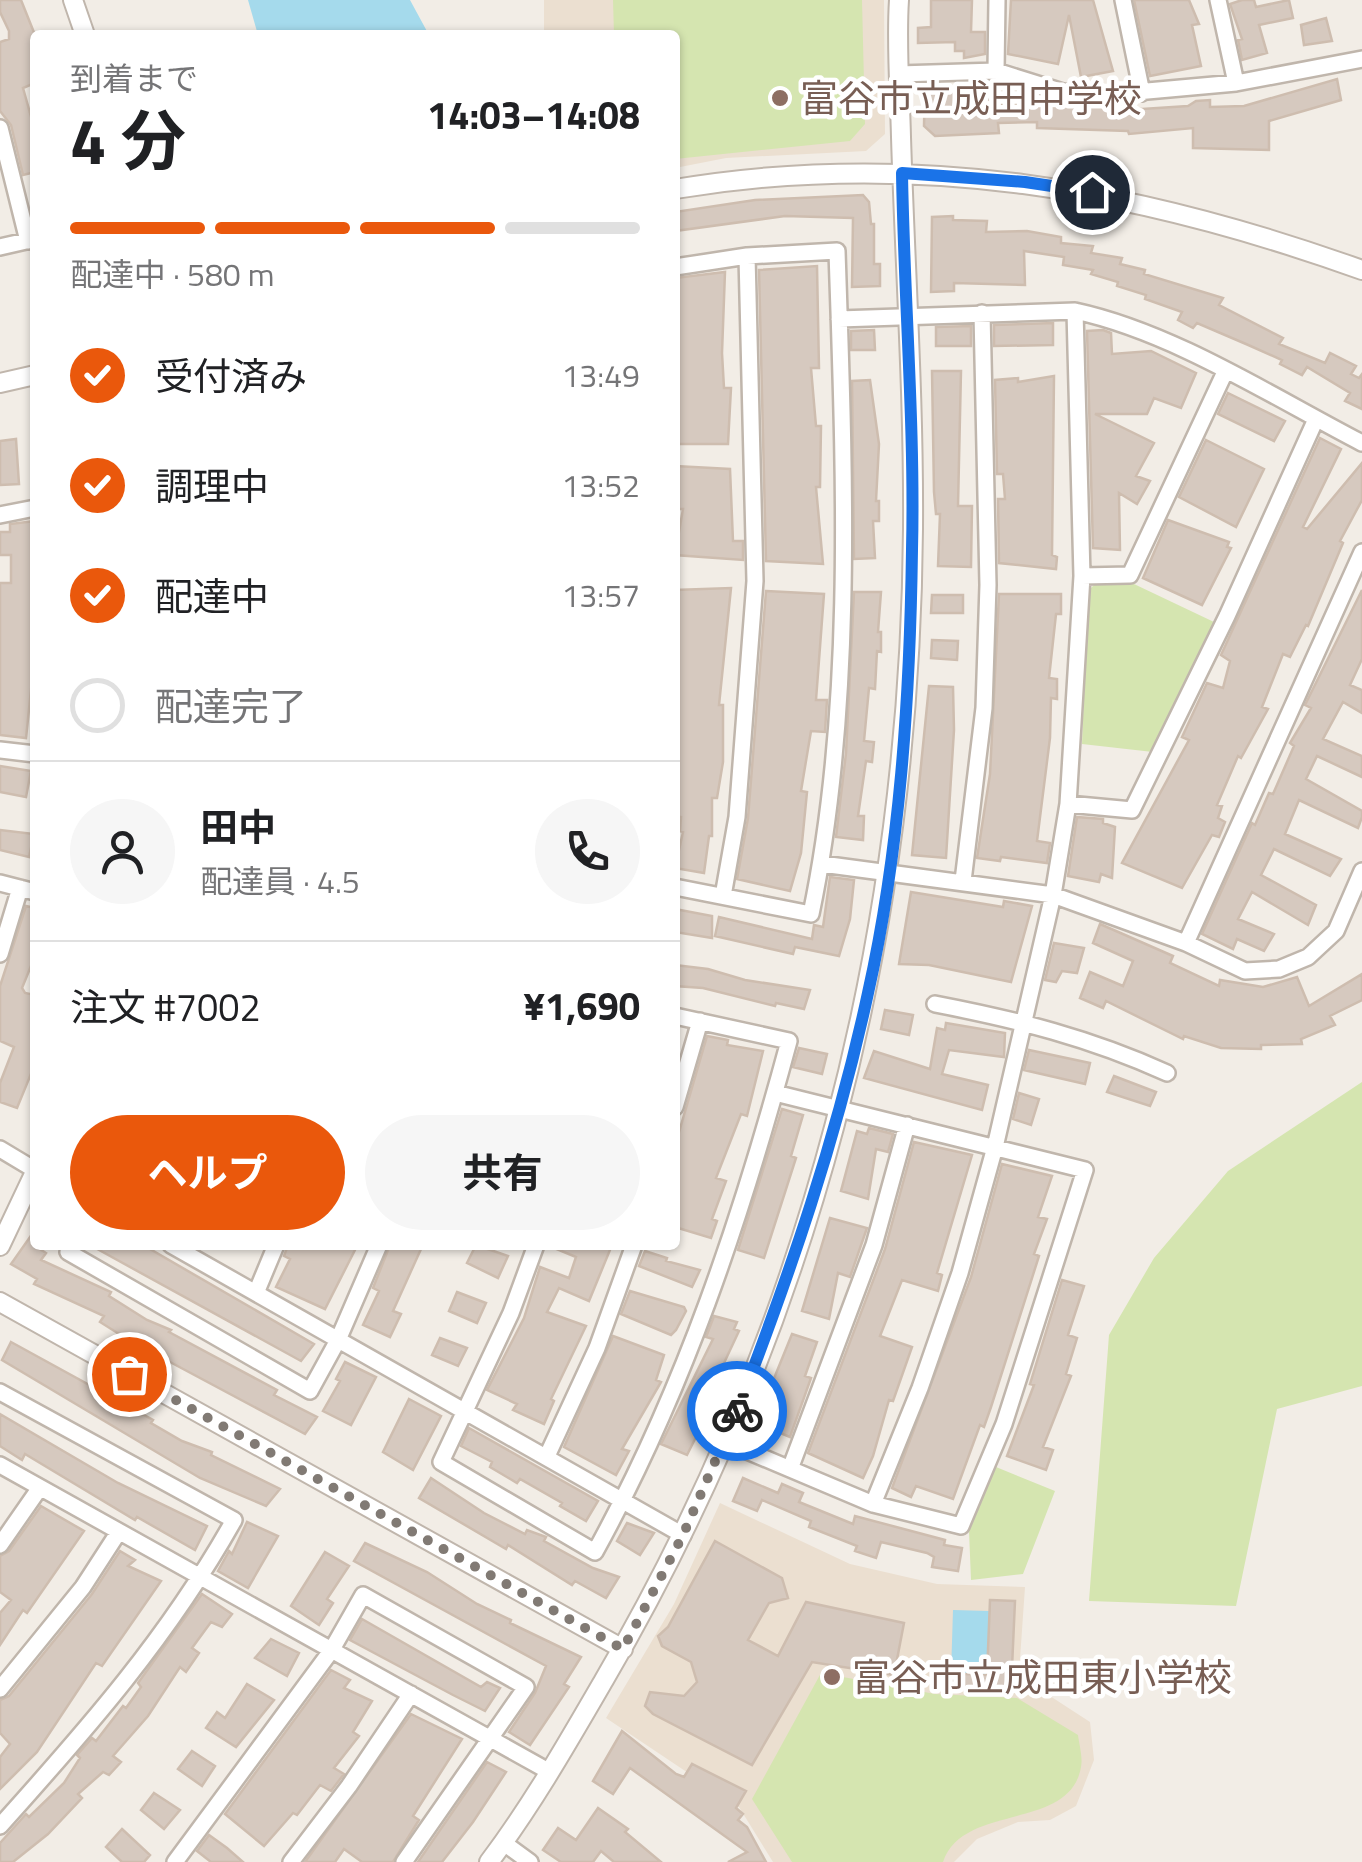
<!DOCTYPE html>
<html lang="ja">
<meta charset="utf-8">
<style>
body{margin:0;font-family:"Titillium Web","Noto Sans JP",sans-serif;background:#f6f6f6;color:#202124;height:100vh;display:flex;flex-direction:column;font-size:38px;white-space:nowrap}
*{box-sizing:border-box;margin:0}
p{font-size:32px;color:#757577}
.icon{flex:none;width:55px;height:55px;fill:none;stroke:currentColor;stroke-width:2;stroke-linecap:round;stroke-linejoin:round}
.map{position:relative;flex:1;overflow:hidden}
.panel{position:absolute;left:30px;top:30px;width:650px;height:1220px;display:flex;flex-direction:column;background:#fff;border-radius:10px;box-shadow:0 2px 8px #0004}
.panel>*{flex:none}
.pin{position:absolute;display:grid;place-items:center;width:85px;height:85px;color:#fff;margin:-42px;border:5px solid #fff;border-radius:50%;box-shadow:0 2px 10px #0007}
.courier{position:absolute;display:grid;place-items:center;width:100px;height:100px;margin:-50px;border:8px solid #1a73e8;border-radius:50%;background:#fff;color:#222;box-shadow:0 2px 12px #0007}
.head em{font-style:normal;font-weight:700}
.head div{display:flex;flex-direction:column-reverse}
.head{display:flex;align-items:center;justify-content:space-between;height:170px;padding:0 40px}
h1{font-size:65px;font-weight:700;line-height:75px}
.bar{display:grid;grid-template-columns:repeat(4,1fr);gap:15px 10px;align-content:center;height:120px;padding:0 40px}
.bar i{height:12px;border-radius:8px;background:#e0e0e0}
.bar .current{background:#ea580c}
.bar p{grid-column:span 4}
.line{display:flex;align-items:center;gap:25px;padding:0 40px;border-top:2px solid #e0e0e0}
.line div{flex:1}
.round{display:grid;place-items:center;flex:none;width:105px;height:105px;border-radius:52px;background:#f6f6f6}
ol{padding:0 40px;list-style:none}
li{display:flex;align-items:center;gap:30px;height:110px}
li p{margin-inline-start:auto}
li .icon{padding:10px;border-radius:50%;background:#ea580c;color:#fff;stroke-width:4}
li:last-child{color:#757577}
li i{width:55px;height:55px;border:5px solid #e0e0e0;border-radius:50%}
.cta{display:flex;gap:20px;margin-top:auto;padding:20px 40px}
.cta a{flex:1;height:115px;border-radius:60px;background:#ea580c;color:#fff;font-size:40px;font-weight:700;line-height:115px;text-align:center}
.cta a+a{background:#f6f6f6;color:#202124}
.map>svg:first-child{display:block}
.education{fill:#ebdfd0}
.green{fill:#d5e5b0}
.water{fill:#a5daec}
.building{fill:#d6c9bf;stroke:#cebdaf;stroke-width:2.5}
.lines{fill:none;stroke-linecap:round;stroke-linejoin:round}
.minor-casing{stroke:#c0b6ac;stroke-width:20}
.tertiary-casing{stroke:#c0b6ac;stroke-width:22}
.minor{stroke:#fff;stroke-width:15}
.tertiary{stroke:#fff;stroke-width:18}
.done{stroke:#817a74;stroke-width:10;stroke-dasharray:0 18}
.route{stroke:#1a73e8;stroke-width:12}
.education-dot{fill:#8d6e63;stroke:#fff;stroke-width:4}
.labels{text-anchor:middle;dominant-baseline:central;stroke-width:9;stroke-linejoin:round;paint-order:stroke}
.education-label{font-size:38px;fill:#785e54;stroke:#fff;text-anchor:start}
</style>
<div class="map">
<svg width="1362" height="1862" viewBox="0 0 1362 1862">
<rect width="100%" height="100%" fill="#f2ede6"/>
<path class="education" d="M544,0H884L885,134L866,151L726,158L675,168V35H544Z
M720,1503L850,1564L937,1584L1025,1587L1020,1659L1050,1696L1090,1722L1094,1760L1076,1806L1050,1820L1018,1822L977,1839L954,1862H773L739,1807L606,1718L674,1604Z"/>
<path class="green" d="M613,0H862L865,124L850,141L675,159V35H614Z
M1096,583L1134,584L1214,622L1153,752L1082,744L1088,591Z
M1362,1082V1386L1277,1409L1236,1606L1089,1601L1109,1335L1154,1258L1228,1171Z
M996,1467L1055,1491L1023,1574L971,1580L969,1531Z
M821,1673L935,1694L1017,1698L1078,1735C1079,1744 1083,1757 1081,1767C1070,1832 963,1802 943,1862H792L752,1799Z"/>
<path class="water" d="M248,0H410L429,35H258Z
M953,1610L989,1611L987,1675L951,1674Z"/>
<path class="building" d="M0,0H21L35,35V83L23,88L35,131V172L23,175L11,125L0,111V42L9,39V31L0,12Z
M931,0H972L971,32H985V54L964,58V51H955V42L918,43V28L931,27Z
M1011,0H1093L1113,71L1081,77L1069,15L1058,64L1008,54Z
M1134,0H1189L1199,24L1192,25L1201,66L1150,76Z
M1242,0H1254L1256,7L1289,0L1293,18L1259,25L1267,53L1242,60L1238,40L1242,39L1230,4Z
M1326,18L1332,41L1304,45L1301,25Z
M1337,79L1341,100L1269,121V150L1193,148V128L1129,134L1128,131L1037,128V122L998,123L999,133L935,136L924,126L925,84H940L949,90L993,87V105L1142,109L1188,106L1196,101L1210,100V107L1244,106Z
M863,195L869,202L871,224H874V264H880V286L852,287L853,218L785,216L675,231V212L755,200Z
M953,216V220L987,221L986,232L1027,231L1061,237V243L1093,246L1091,253L1122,258L1120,264L1145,270L1144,274L1223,298L1219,305L1283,338L1279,344L1325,363L1330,353L1356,366L1351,374L1359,378L1362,374V409L1345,401L1350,393L1307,367L1302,375L1280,364L1282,360L1246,344L1197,323L1193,328L1178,320L1182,312L1145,299L1146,295L1117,286L1118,282L1091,274L1093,270L1063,265L1064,257L1024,251L1025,285L954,283V291L931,292L932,217Z
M817,266L819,368H811L816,426H821L820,487H816L823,564L766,561L759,270Z
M725,272L722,353L724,388H731L728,444H675V278Z
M1053,323V345L994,346V325Z
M971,326V346H936V327Z
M874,330L875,350H851V331Z
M1103,330L1111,333L1112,354L1151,351L1196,373L1181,408L1154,398L1147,414H1095L1154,443L1136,476L1150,481L1137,504L1119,493L1120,550L1093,548L1087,331Z
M932,371H961L958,506H972L971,567L938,566L940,514H936L934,492Z
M1054,376L1052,555L1057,557L1056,569L999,563L998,499H1005L1003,474H997L995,380L1018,378V382Z
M870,380L879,444L876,501H879V521H873L875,558L854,559L852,381Z
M1228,393L1285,421L1274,441L1218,414Z
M1320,438L1341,449L1303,527L1307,529L1362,463V500L1340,541L1343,543L1308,626L1306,625L1290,657L1283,654L1262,707L1268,709L1241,758L1238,756L1217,805L1222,806L1218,818L1225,822L1219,837L1212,835L1182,888L1122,863L1189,740L1182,737L1207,683L1223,688L1230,661L1221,655Z
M16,439L19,484L0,485V441Z
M1206,440L1264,469L1236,527L1179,497Z
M675,466L730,469L733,541H743V560L675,555L683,509H675Z
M1168,520L1229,542L1227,547L1231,548L1202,605L1143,578Z
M35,521V652L26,738L0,735V583H11V555H0V532H10V524Z
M731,588L719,705H723V762L717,798H712V836H709L704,873L675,868L683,832L680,831L681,817L675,816V590Z
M1362,590V659L1350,685L1362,690V713L1343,702L1323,739L1362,756V777L1317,756L1306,779L1362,811V817L1358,828L1299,800L1285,834L1341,859L1330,876L1274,849L1261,875L1316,905L1308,925L1252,892L1238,919L1274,934L1264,951L1237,939L1233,949L1202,934L1252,823L1255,825L1269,793L1273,794L1294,746L1290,743L1311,708L1305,705Z
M766,591L824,594L816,700H827L825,732L811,731L801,791L807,792L801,853L790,891L737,879L748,818Z
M854,592H881L878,632H881V652L877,651L875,689L869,688L864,741L874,742L872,762L866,761L858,816H864L863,840L836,837L846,753Z
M999,594H1061V614H1056L1049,678L1057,679V699L1051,698L1050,738L1037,841L1050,843L1047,863L1001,857L1000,861L977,858L990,774Z
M932,595H963V613H931Z
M932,640L958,641L957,660L931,658Z
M929,686L953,687L954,730L946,858L912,855Z
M0,766L31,771L26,797L0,792Z
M1077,817L1103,819V823L1115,827L1112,878L1101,874L1099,882L1068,876Z
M0,830L34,834L29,857L0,850Z
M830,877L854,880L850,919L839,956L795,947L793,954L715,936L719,917L812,939L814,925L823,927Z
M911,892L1003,907L1004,901L1032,906L1011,982L929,965L899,964Z
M26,906L35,908V956L22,988L25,993L35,995V1064L17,1108L0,1102V1083L14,1047L0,1041V986Z
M675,909L712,916V938L675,932Z
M1100,924L1173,956L1170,963L1219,986L1220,980L1263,987L1297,977L1309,1006L1362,974V1000L1330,1016L1335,1025L1301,1039L1302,1044L1261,1045V1049L1221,1048L1184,1036L1183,1039L1106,1001L1103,1008L1080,998L1090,972L1123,986L1133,961L1093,943Z
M1054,943L1084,948L1077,973L1062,971L1056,982L1045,980Z
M675,965L708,969L745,980L810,990L804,1009L776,1003L775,1006L703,988L675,986Z
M885,1010L913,1015L909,1035L881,1029Z
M946,1023L1005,1033L1004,1057L949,1050L942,1074L988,1085L982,1110L864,1078L874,1051L930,1069L937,1028L945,1030Z
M707,1036L728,1040L727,1045L763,1051L747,1116L741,1114L716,1178L726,1181L712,1219L717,1221L711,1238L675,1227V1146Z
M799,1048L827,1054L822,1074L793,1067Z
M1029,1050L1090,1063L1085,1084L1024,1070Z
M1114,1076L1156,1092L1150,1106L1107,1092Z
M1019,1093L1039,1099L1031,1125L1013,1119Z
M782,1109L803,1115L791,1156L796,1158L764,1258L738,1250Z
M869,1128L893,1134L888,1152L876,1149L868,1199L841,1191L857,1131L867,1134Z
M914,1142L972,1155L937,1273L942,1275L938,1291L902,1280L880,1336L912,1347L893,1401L889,1400L873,1456L863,1478L808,1453L885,1249Z
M1002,1164L1052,1176L1038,1217L1047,1219L1034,1254L1039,1256L991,1407L984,1427L980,1425L953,1499L916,1486L911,1497L892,1488L971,1277Z
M830,1218L867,1228L850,1277L838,1273L829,1319L802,1311Z
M35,1230V1246L46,1253L41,1260L111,1292L109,1296L147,1320L171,1330L169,1332L277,1390L274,1395L317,1417L305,1434L127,1339L100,1322L104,1316L34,1284L37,1279L11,1264Z
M90,1245H143L314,1344L301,1361Z
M288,1245L356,1248L325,1309L276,1287L290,1259L284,1256Z
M390,1245L421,1249L393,1311L401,1314L390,1337L363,1325L379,1291L373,1288Z
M476,1245L508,1256L498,1278L467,1263Z
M547,1245H612L589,1301L559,1288L547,1312L586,1326L551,1399L554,1401L544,1424L513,1410L517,1404L487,1390L524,1318L540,1267L569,1278L576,1257Z
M645,1251L667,1258L666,1261L700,1270L692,1287L639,1266Z
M1062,1280L1084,1286L1068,1335L1077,1338L1066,1374L1071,1376L1043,1447L1053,1450L1046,1470L1007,1456L1034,1385L1030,1384Z
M630,1291L684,1307L686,1311L676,1330L671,1335L621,1314Z
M457,1292L486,1303L477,1323L449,1311Z
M714,1316L737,1322L734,1329L739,1331L724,1363L729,1365L713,1403L687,1455L661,1444L713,1339L706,1337Z
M792,1334L817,1342L805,1376L811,1378L790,1437L756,1423Z
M613,1336L664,1355L656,1380L661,1382L622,1449L629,1451L616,1475L564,1447Z
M440,1338L467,1348L458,1366L432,1355Z
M11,1342L153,1420L151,1423L182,1441L212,1452L211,1455L280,1489L266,1506L200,1478L2,1360Z
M345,1362L376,1377L351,1425L323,1411L340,1381L336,1379Z
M409,1399L441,1416L413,1470L383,1452Z
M0,1414L118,1483L207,1526L195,1550L137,1517L135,1520L25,1454L22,1460L0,1446Z
M469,1428L598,1501L586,1521L560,1506L562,1503L520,1479L517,1483L490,1467L492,1462L461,1446Z
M431,1478L484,1513L525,1534L527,1530L546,1537L544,1541L593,1568L619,1577L606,1598L575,1581L572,1585L508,1545L506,1549L419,1498Z
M743,1478L778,1493L782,1484L803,1493L799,1502L853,1524L855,1516L945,1540L944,1545L962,1548L958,1571L932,1567L934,1557L927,1553L881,1542L876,1558L855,1551L857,1546L809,1527L811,1521L762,1500L757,1511L733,1501Z
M41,1506L84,1531L27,1613L23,1610L0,1645V1613L11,1600L0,1592V1556L9,1551Z
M247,1522L278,1536L248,1588L218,1571L229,1551L232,1554Z
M627,1523L654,1533L640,1555L617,1541Z
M715,1541L782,1578L788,1598L769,1603L748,1640L778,1656L806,1602L904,1623L894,1675L812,1662L752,1765L653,1714L645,1706L650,1692L684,1696L697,1682L691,1662L662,1646L658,1636L668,1627Z
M365,1543L427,1572L477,1604L511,1620L510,1623L581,1657L564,1684L569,1687L530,1745L509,1732L535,1693L546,1666L354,1561Z
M120,1551L135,1560L128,1566L161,1581L102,1666L96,1663L37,1752L0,1789V1757L10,1744L0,1733V1700L9,1696L92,1594Z
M325,1552L349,1566L327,1599L333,1603L319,1625L291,1606Z
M202,1594L232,1614L222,1627L211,1622L192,1648L199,1653L186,1672L180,1667L148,1716L113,1756L121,1762L109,1775L103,1772L78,1794L82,1798L48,1834L13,1862H0V1843L26,1814L29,1817L64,1783L80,1758L77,1755L92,1738L96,1741L123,1706L126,1708L141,1687L138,1683Z
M990,1600L1015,1601L1011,1690L940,1687L941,1673L987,1675Z
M362,1619L481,1687L487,1682L500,1688L485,1711L453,1695L350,1640Z
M271,1639L299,1653L287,1676L255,1658Z
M331,1670L350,1680L344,1688L372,1701L353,1732L359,1736L334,1768L344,1774L331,1791L320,1785L297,1815L293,1813L264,1846L225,1814Z
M247,1684L274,1700L236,1747L206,1728L217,1712L225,1718Z
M411,1714L462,1739L413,1816L419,1820L393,1862H362L344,1849L335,1862H305Z
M622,1731L676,1774L684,1777L692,1764L746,1791L736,1808L743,1814L738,1820L747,1827L766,1862H728L747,1852L630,1768L613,1794L593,1781Z
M192,1751L215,1766L202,1786L178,1769Z
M487,1762L506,1772L473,1822L442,1862H418Z
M154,1793L180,1810L164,1829L141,1810Z
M598,1808L628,1829L625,1832L661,1862H614L601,1851L593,1862H561L543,1850L558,1828L576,1840Z
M122,1829L150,1855L144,1862H122L106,1847Z
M209,1835L227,1848L243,1862H211L197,1851Z"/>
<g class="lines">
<defs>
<path id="minor" d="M1123,0L1142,93
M1218,0L1236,83
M996,71L997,0
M899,74L996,71L1063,92L1103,95L1236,83L1362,59
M0,128L28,241
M0,247L35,239
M675,267L747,256L837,251C844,465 855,704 811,914L675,887
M839,319L1075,311C1173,332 1273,397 1362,443
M0,515L35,508
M1082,576L1130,575L1225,372
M0,750L35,754
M1068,804L1132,810L1227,616L1316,419
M822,864L1053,895L1186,943L1245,971L1279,969L1308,957L1336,931L1362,871
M963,881L984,708L988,585L982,313
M0,883L35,892
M723,896L737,817L755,581L747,256
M1186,943L1362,552
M0,954L20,888
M935,1004C1018,1020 1090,1038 1167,1073
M675,1107L700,1021
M0,1149L35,1170
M72,1245L68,1252L310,1391L338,1340L379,1245
M171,1245L683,1535
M536,1245L511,1313L441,1462L595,1552C684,1390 741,1219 789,1041L675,1016
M256,1293L276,1245
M0,1392L234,1520C169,1636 88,1728 0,1826
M726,1442L873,1504L961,1526L1004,1424L1085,1170L775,1093
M547,1456L597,1348L634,1245
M0,1465L550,1772
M790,1469L874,1245L907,1125
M873,1504L920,1388L960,1273L995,1147L1053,895L1068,804L1082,576L1075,311
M0,1545L39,1489
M0,1689L83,1587L118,1533
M504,1843L530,1862
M175,1862L331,1651L363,1595L526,1687L404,1862
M291,1862L349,1786L411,1694"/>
<path id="tertiary" d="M73,0L85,35
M675,189C915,149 1136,189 1362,270
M0,383L35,375
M0,1246L35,1172
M0,1302L623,1649
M489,1862C532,1805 568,1742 604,1680C810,1328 910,936 913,529C914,399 905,267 901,137C900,92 896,45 899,0"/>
</defs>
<use href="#minor" class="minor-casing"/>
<use href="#tertiary" class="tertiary-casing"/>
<use href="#minor" class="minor"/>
<use href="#tertiary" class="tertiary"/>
</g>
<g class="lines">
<path class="done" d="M129,1374L623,1649L683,1535L737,1411"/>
<path class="route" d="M737,1411C790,1274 837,1137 868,993C900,850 910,697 912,550C915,425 904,299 902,173L1025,182L1092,192"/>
</g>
<g class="education-dot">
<circle cx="780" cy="98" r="10"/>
<circle cx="832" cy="1677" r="10"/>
</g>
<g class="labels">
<g class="education-label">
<text x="800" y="98">富谷市立成田中学校</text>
<text x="852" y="1677">富谷市立成田東小学校</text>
</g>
</g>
</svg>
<div class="pin" style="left:129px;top:1374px;background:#ea580c"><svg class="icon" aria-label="bag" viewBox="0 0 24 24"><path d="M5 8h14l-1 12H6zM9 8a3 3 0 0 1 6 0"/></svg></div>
<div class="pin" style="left:1092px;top:192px;background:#1f2937"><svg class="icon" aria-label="home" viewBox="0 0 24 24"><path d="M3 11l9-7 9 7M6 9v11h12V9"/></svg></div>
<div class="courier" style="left:737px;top:1411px"><svg class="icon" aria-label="bike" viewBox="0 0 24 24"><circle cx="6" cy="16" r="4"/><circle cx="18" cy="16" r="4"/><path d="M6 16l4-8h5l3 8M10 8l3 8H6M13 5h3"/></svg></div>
<section class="panel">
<div class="head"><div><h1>4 分</h1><p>到着まで</p></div><em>14:03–14:08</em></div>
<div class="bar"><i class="current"></i><i class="current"></i><i class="current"></i><i></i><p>配達中 · 580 m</p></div>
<ol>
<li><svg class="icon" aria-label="check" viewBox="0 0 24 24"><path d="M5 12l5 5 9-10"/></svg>受付済み<p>13:49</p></li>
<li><svg class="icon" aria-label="check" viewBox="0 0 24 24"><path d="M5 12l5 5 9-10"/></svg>調理中<p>13:52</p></li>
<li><svg class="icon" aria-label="check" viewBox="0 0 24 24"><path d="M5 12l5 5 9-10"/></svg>配達中<p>13:57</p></li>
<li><i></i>配達完了</li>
</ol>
<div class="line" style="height:180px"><a class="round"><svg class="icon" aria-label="person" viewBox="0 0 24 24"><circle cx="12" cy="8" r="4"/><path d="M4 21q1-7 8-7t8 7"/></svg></a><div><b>田中</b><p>配達員 · 4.5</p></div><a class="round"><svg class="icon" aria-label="phone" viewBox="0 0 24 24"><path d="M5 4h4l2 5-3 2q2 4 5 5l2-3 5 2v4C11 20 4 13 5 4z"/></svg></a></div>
<div class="line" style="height:130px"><div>注文 #7002</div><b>¥1,690</b></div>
<div class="cta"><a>ヘルプ</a><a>共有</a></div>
</section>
</div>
